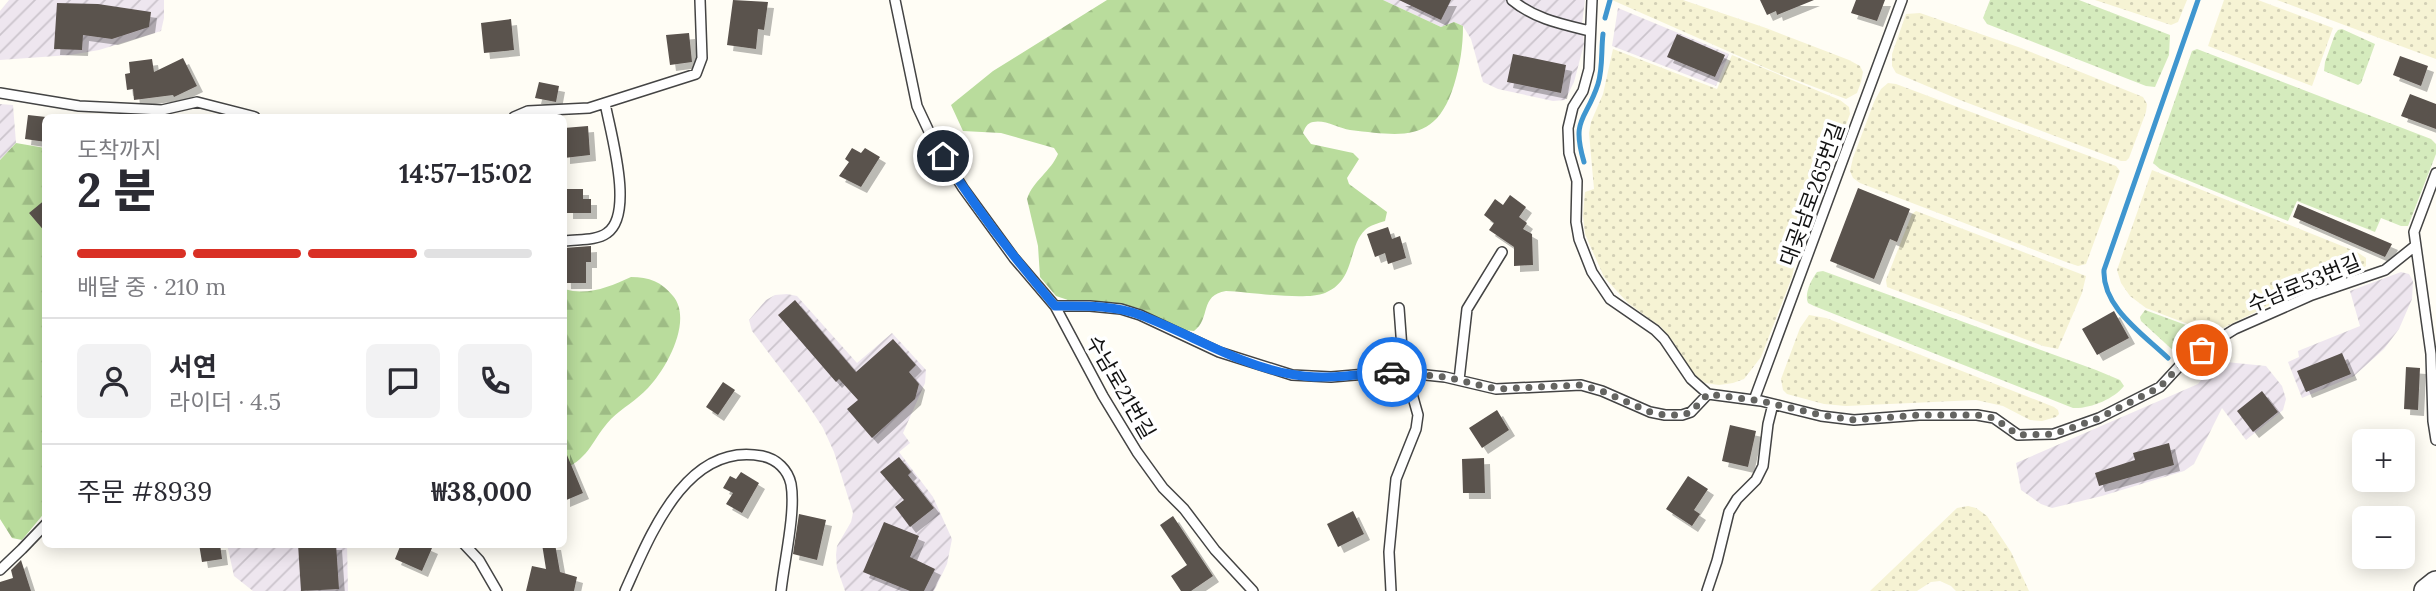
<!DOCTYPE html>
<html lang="ko">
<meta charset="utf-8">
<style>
body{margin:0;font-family:Lora,"Noto Sans KR",serif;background:#f2f2f3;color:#2b2b33;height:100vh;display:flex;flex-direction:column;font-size:26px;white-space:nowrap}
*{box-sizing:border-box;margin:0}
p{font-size:23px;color:#7c7c81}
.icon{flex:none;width:38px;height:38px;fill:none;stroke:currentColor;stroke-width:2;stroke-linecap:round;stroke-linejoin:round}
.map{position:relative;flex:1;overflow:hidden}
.panel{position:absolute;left:42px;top:114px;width:525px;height:434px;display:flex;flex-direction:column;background:#fff;border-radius:10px;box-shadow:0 4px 18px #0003}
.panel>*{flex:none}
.tools{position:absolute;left:2352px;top:429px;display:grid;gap:14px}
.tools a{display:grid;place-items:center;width:63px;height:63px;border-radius:10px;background:#fff;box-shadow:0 4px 18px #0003;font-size:35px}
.pin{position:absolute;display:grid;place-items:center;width:60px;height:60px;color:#fff;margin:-30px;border:4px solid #fff;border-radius:50%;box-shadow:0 2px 7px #0007}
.courier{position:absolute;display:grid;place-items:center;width:70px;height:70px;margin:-35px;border:5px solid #1a73e8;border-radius:50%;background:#fff;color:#222;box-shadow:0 2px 9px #0007}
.headline em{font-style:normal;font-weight:800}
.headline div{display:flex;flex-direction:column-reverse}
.headline{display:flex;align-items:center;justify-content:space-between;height:119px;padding:0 35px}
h1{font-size:46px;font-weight:800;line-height:52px}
.bar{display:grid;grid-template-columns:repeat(4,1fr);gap:10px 7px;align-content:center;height:84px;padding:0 35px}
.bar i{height:9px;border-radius:5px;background:#e1e1e2}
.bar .current{background:#d93025}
.bar p{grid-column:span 4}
.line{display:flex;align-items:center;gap:18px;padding:0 35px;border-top:2px solid #e1e1e2}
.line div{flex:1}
.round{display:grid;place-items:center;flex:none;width:74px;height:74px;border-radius:10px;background:#f2f2f3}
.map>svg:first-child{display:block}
.industrial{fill:url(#industrial-furrows)}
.farmland{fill:url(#farmland-dots)}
.grass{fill:url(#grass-dots)}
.forest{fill:url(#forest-firs)}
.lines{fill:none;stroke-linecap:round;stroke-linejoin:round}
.stream{stroke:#3f96cf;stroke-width:5}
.building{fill:#5a524d;filter:url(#shadow)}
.service-casing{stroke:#444;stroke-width:12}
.tertiary-casing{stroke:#444;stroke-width:26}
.service{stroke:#fff;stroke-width:9}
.tertiary{stroke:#fff;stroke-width:23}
.done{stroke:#646461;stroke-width:7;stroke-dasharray:0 12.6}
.route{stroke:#1a73e8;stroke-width:9}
.labels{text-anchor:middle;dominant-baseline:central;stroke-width:7;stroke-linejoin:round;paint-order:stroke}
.street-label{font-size:21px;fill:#111;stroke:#fff}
</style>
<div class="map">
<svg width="2436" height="591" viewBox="0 0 2436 591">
<defs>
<pattern id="industrial-furrows" width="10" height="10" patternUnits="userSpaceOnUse" patternTransform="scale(1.75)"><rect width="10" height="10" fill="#eee6ef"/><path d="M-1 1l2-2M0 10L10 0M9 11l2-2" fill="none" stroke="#cbc4cc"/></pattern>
<pattern id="farmland-dots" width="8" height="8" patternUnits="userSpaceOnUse" patternTransform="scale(1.75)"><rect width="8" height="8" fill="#f6f3d4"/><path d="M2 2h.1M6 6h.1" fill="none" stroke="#d2cfb5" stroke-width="1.8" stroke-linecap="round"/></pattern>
<pattern id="grass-dots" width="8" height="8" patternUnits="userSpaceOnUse" patternTransform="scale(1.75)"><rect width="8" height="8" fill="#d5ebbd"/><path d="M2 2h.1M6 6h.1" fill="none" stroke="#b6c8a1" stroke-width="1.8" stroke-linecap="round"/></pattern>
<pattern id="forest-firs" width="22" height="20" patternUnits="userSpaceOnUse" patternTransform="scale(1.75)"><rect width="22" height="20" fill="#b9dc9c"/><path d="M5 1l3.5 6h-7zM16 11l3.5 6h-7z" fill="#9ebc85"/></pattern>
<filter id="shadow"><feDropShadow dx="6" dy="6" stdDeviation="0" flood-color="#0004"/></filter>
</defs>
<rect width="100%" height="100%" fill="#fffdf5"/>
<path class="industrial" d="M9,0H164V18L161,31L99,50L70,55L0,60V11Z
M1383,0H1585L1582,24L1584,44L1574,82L1565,100L1553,101L1498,89L1483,82L1471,39L1463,26L1454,22L1441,27Z
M1618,8L1729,54L1716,86L1612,46Z
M0,104L13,105L16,143L0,160Z
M2401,272L2409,274L2413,281L2412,299L2399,329L2384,349L2354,376L2302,398L2288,362L2299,357L2298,351L2360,326L2350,291Z
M787,294L797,296L857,363L892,333L926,370L925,383L903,433L910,443L899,452L933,497L952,539L947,564L934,591H845L837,568L836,555L837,546L851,522L853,513L834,452L823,428L806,402L752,331L749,320L766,300L775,295Z
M2216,361L2266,366L2282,386L2286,399L2283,410L2246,440L2222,408L2194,464L2184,471L2102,496L2052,508L2041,504L2021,490L2016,463L2198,384Z
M227,544H347L348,591H253L234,576Z"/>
<path class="farmland" d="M1612,0H1683L1766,28L1849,60L1860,66L1863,72L1861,82L1857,93L1846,99L1775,72Z
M2095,0H2187L2178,22L2171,25Z
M2224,0H2258L2333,28L2312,86L2208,46Z
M2277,0H2436V59L2414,51Z
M1920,13L2021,48L2143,97L2147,104L2146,112L2129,158L2126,161H2121L1960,100L1896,73L1892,66V54L1906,14Z
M1613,49L1717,89L1732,55L1840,100L1849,107L1850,114L1796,257L1792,277L1761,357L1744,379L1733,383L1719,385L1705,383L1694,374L1672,340L1661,327L1628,303L1604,277L1585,234L1583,215L1585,192L1594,189L1589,133L1591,122L1603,94Z
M1888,83L1896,84L2116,166L2120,171L2086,264L2078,266L2066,262L1860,183L1853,178L1850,171L1853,158L1874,102L1881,89Z
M2152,170L2357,252L2366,258V266L2355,273L2288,296L2215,332L2206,331L2146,308L2130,296L2121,283L2117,270Z
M1916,211L2086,276L2082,293L2058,349L2043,346L1887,287L1886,280L1912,214Z
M1809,315L1826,318L2026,396L2054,407L2058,410L2059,414L2056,417L2042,421L2030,420L2003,406L1976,400L1846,406L1824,404L1787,394L1783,390L1781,379L1800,328Z
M1968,506L1976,508L1987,516L2011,552L2029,591H1956L1951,586L1940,581L1931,582L1917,591H1870L1957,508Z"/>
<path class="grass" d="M1990,0H2079L2170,35L2169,55L2155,87L2146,86L1987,24L1983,18Z
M2342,29L2375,44L2361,83L2358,85L2324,71L2325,62L2335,34L2338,30Z
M2197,49L2431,139L2436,144V154L2408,226H2401L2381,218L2375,232L2297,201L2288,221L2160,169L2153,163L2192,51Z
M1823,271L2096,370L2120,380L2124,386C2114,399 2090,409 2073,408L1814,306L1808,303C1804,294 1811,280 1817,272Z
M2145,310L2205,332V336L2182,353L2177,354L2141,321L2140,317Z"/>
<path class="forest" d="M1107,0H1383L1441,27L1454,22L1463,26C1463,47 1460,65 1454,85C1436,143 1403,136 1350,130C1339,128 1324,119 1313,122C1307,123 1305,128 1303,133L1311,144L1353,153L1359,159L1347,178L1349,184L1387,212L1385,221C1379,223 1370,225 1365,230C1347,248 1356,280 1325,293C1305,301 1250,292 1226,291C1199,295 1211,319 1194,331L1184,330L1138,308L1118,303L1068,300L1056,296L1040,277L1038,246L1027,199C1033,181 1051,171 1058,154L1054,148L1001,133L963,131L951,105L993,71Z
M16,143L45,148L46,511L22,540L12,538L0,519V160Z
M631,277C649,277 662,282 673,296C693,320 667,368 648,388C637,400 622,408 611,419C592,439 591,457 564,469V289C588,296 609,287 631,277Z"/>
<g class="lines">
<path class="stream" d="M1605,18L1610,0
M1584,162C1571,118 1586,121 1598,84C1603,68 1601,50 1603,34
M2168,358C2143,334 2102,307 2104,270L2198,0"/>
</g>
<path class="building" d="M733,0L768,2L764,30L758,29L756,49L727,45Z
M1399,0H1451L1441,20Z
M1760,0H1814L1777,15L1776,11L1767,15Z
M1856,0H1885L1877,21L1851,13Z
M57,3L98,4L151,12L149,27L112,39L83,35L82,50L54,49Z
M511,19L514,50L484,53L481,23Z
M689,33L692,62L670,65L666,35Z
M1677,34L1725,55L1715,77L1667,57Z
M1513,54L1566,65L1561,93L1507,82Z
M2400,56L2428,66L2421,86L2393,75Z
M183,58L197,86L174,97L173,95L134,100L133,89L127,90L125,74L130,73L129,62L152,59L154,72Z
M539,82L559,86L556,102L535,98Z
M2410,94L2436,104V129L2401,116Z
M28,115L46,117V142L25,139Z
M588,126L590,155L564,158V128Z
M852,148L861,153L865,148L880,157L861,187L839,176L849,162L845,159Z
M1858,188L1910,209L1897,242L1890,239L1874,279L1830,261Z
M567,189H583V199H591V213H567Z
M1510,195L1526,207L1519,217L1527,223L1523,229L1532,234L1533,265L1514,266V247L1489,230L1494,223L1484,215L1495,199L1503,205Z
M46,199V233L29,213Z
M2298,204L2392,244L2385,257L2293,217Z
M1388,227L1392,239L1400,236L1406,258L1388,264L1385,253L1375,257L1367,234Z
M591,246V262H586V283H565L564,248Z
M795,300L856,372L893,339L916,365L909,372L919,384L915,399L872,438L847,409L858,400L839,379L836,382L778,315Z
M2114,311L2129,338L2097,355L2082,329Z
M2342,353L2351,374L2306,392L2297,371Z
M2406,367L2420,368L2418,410L2404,409Z
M723,382L735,390L718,415L706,407Z
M2262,391L2278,412L2253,432L2237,411Z
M1497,410L1509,430L1482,448L1469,428Z
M1730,425L1756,431L1748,467L1722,461Z
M2169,443L2174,465L2099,486L2095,473L2135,460L2133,453Z
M564,448L583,493L564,501Z
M899,457L911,472L908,475L934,508L910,527L895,507L904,500L880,472Z
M1484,458L1485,493H1463L1462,459Z
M741,472L759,483L742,513L726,504L733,493L723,488L730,476L736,479Z
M1688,476L1708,489L1694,510L1700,514L1692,526L1666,509Z
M1353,511L1364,534L1338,547L1327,524Z
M799,514L826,520L817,560L793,554Z
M1173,516L1213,576L1191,591H1181L1171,576L1187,565L1160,525Z
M884,522L919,536L910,557L935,569L924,591H910L863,572Z
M199,544H220L222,559L202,562Z
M298,544H336L339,589L301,591Z
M401,544H423L432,548L422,571L395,559Z
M542,544H555L560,572L577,577L574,591H526L532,566L546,569Z
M21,560L31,591H0V582L13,578L11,570Z"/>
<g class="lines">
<defs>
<path id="service" d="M895,0L917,106L933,140L963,188L1014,258L1055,306L1103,396L1137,452L1163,488L1184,509L1215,550L1253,591
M1512,0C1535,19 1561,24 1590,31
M1592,0L1589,69L1583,91L1573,107L1568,128L1569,153L1577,181L1576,222L1579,239L1592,272L1610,299L1655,330L1664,339L1691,379L1708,394L1761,401L1821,416L1854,420L1919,415H1977L1994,418L2018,435L2054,434L2099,418L2160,387L2185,360L2235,329L2312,295L2385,270L2415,246
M0,93L79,106L162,110L197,102L255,117
M514,117L528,111L589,108L696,74L702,58L700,0
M2436,173L2414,232L2431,354L2433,421L2436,440
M565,241C578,239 596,241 607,233C635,214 610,131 605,103
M1055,306H1090L1121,309L1140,315L1219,352L1292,375L1331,377L1390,372L1407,373L1445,377L1496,389L1581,385L1602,391L1650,412L1665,415H1682L1691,412L1708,394
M1459,380L1467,309L1502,252
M1754,400L1902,0
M464,544L479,560L497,591
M0,570L22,549L46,524
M625,591C650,536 686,441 762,456C777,459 788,470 791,484C796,512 784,562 781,591
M1391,591L1389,552L1396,479L1416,429L1418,415L1403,362L1399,308
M1707,591L1717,561L1729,512L1737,499L1756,480L1763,466L1768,424L1773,404"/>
<path id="tertiary" d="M2426,591L2436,583"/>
</defs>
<use href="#service" class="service-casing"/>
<use href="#tertiary" class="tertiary-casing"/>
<use href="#service" class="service"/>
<use href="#tertiary" class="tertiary"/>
</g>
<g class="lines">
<path class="done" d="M1392,372L1446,377L1496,389L1581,385L1602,391L1650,412L1665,415H1682L1691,412L1708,394L1761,401L1821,415L1854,420L1919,415H1977L1994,418L2018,435L2054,434L2099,418L2160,387L2185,360L2202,350"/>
<path class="route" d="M943,156C976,209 1014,258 1055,306C1084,306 1113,305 1140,315C1191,334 1236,364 1290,374C1323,381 1358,374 1392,372"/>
</g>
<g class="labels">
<g class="street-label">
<text transform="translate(1812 194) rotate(-70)">대곶남로265번길</text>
<text transform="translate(2304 283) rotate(-22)">수남로53번길</text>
<text transform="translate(1121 387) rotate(60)">수남로21번길</text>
</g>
</g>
</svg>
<div class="tools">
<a>+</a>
<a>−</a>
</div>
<div class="pin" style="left:2202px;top:350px;background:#ea580c"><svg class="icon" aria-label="bag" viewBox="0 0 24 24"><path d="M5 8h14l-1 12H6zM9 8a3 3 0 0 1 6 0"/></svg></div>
<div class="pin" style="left:943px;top:156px;background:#1f2937"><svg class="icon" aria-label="home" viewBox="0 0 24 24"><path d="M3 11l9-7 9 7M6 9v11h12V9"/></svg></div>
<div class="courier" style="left:1392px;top:372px"><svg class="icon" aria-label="car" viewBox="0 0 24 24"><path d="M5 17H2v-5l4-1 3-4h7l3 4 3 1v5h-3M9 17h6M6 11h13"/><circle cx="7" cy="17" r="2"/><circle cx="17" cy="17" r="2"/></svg></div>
<section class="panel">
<div class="headline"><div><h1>2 분</h1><p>도착까지</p></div><em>14:57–15:02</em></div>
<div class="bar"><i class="current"></i><i class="current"></i><i class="current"></i><i></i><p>배달 중 · 210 m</p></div>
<div class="line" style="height:126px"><a class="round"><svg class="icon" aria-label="person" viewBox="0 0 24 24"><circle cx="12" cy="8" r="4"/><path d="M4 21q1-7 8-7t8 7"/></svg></a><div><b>서연</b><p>라이더 · 4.5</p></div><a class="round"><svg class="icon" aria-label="chat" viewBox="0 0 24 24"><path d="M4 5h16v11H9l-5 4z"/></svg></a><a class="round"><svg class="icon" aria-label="phone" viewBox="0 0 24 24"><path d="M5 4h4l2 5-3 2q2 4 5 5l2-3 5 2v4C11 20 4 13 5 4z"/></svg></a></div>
<div class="line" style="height:91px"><div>주문 #8939</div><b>₩38,000</b></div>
</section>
</div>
